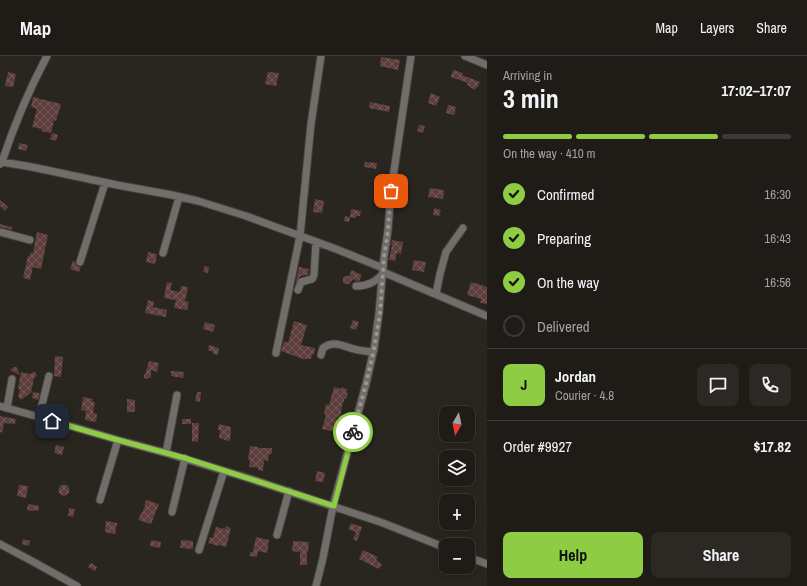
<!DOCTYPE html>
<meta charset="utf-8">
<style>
body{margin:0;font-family:"Archivo Narrow",sans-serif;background:#2c2924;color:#f1f3f6;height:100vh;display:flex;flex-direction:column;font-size:15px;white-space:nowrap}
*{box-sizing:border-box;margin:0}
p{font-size:13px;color:#a1a1a1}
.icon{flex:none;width:22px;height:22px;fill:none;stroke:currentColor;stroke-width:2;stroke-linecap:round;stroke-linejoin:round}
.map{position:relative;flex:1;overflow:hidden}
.details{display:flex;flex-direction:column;background:#1f1c17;width:320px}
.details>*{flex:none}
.needle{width:26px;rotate:189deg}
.fabs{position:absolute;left:439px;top:350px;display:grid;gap:8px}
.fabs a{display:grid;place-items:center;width:36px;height:36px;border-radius:8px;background:#1f1c17;box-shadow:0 2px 10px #0003,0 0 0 1px #3c3a36;font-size:20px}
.pin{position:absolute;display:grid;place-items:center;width:34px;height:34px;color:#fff;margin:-17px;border-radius:8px;box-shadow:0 2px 6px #0006}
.courier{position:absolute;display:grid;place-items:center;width:40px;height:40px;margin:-20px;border:3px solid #8ecd43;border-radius:50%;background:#fff;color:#222;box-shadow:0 1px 5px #0007}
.summary em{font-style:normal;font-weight:700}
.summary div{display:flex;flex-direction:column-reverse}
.summary{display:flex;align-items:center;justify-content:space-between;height:68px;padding:0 16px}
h1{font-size:26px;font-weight:700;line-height:30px}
.bar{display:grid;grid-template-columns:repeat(4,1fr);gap:6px 4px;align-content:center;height:48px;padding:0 16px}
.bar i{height:5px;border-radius:3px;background:#3c3a36}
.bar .selected{background:#8ecd43}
.bar p{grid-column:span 4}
.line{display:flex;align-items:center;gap:10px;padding:0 16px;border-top:1px solid #3c3a36}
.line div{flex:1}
.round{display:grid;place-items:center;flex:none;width:42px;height:42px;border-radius:8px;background:#2c2924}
ol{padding:0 16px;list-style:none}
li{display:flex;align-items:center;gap:12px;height:44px}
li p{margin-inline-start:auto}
li .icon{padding:4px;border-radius:50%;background:#8ecd43;color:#111;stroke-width:4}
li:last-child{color:#a1a1a1}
li i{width:22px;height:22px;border:2px solid #3c3a36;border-radius:50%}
.action{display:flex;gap:8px;margin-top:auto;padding:8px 16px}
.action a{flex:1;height:46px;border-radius:8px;background:#8ecd43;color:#111;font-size:16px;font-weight:700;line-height:46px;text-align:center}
.action a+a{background:#2c2924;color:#f1f3f6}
header{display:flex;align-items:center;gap:24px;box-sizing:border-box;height:56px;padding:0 20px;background:#1f1c17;border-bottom:1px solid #3c3a36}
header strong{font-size:19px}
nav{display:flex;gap:22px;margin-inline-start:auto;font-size:14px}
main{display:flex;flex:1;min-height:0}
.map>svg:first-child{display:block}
.building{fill:url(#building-cross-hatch)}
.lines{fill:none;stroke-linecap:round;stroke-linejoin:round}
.minor-casing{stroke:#45413c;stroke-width:9}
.minor{stroke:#716d6b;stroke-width:7}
.done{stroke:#9b9994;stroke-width:4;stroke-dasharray:0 7.2}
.route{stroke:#8ecd43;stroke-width:5}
</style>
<header>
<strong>Map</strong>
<nav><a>Map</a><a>Layers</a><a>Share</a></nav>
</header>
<main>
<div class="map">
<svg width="487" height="530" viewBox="0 0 487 530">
<defs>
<pattern id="building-cross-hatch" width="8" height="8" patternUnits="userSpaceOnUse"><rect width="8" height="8" fill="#5e3e3c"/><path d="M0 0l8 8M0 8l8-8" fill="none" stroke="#745957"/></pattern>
</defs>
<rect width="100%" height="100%" fill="#29251f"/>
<path class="building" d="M381,1L400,4L398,14L380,10Z
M453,14L463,17L462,19L480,26L477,32L476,31L475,34L467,29L468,27L451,21Z
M8,16L16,18L13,31L5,30Z
M268,16L279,17L276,30L265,28Z
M431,37L440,41L436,50L428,47Z
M33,41L61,48L56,65L54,64L51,77L41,75L42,73L32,71L37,53L31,51Z
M370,46L390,50L389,56L369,52Z
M448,49L456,51L454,59L446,57Z
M419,69L425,70L423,77L417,75Z
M52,77L58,79L56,85L50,83Z
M19,87L28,89L26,95L18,93Z
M365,106L377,107L376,113L364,111Z
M430,132L444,134L443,143L428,141Z
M315,143L324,145L322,157L313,156Z
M0,144L8,151L5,155L0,150Z
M434,152L441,154L439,160L433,159Z
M351,153L361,155L360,160H356V162L350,161L349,166L344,165L345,160L350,161Z
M0,168L12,171L11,174L0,171Z
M37,176L48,179L41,213L33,211L30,224L23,222L28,200H30L31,196L33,197Z
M392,184L403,186L401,198L397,197L395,205L389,204L392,189H391Z
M148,196L157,198L155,208L146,206Z
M414,204L426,206L424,216L412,214Z
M73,205L75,206L77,210L81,211L79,216L70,213Z
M205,210L209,211L208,217L203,216Z
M299,211L309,213L308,219L300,220L296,226Z
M352,214L362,219L359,225H356L353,223L349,228H345L343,227V222L345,220H349Z
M167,226L172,227L170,234L180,236L181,230L188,231L185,245L189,246L187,254L174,252L176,244L164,242Z
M471,226L487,231V248L480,247L481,243L467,239Z
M148,244L154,246L153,251L167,254L166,261L145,257Z
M353,264L359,266L356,274L350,272Z
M294,265L307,269L301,289L315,292L314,299L312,298L311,303H303L281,295L284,285L288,287Z
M205,266L215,269L213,276L203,273Z
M209,289L219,292L218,299L213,298V296L208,294Z
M55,300L63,301L61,321L54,320Z
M149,305L159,307L157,316L151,314V321L147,323L144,322V319L146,316Z
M14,311H16L17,312L20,319L10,314Z
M171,315L184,316L183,322L171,320Z
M21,316L30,318L33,316H35L37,319L36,321L34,322L31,337L22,343H20L18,340L20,333H18Z
M334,331L341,333V331L347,333L346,336L348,337L346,343H344V346H343L340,361H337L335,370H337L335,376L322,373L326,359L324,358L326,348L329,349Z
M33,336L40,337L38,344L32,342Z
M197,336H201L200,346L195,345Z
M83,341L93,343L92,346H95L93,357L97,358L96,366L85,364L86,355L81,354Z
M127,343L135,344V356H127Z
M0,360L16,363L15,368L4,367L2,377L0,376Z
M182,363H191V368H182Z
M192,367H199L198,386L192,385Z
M219,368L231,371L230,385L224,384V383L219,382L220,374H218Z
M56,389L64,391L62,399L54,397Z
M250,390L258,391V392H272V398H269L268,405L264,404L263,415L258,414V412L249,411L250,404H248Z
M317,415L325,417L323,426L315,425Z
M58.5 434a5.5 5.5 0 1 1 11 0a5.5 5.5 0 1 1-11 0Z
M19,429L28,430L26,442L17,440Z
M146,444L159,448L151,468L138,464L142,456H143Z
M28,448L39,450L38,455L34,454L33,455L27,454Z
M69,452L75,453L73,461L68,460Z
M106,465L117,467L115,478L105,476Z
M351,467L362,471L357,485L353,483L356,476L348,473Z
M226,470L231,472L226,491L219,489V490L208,487L210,481L213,482L216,471L225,473Z
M256,481L269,484L267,497L258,495L257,501L250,500V496H253Z
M23,483L30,485L29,490L22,488Z
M151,484L161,486L160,492L150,490Z
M181,484L193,485V493L180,492Z
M293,485L309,486L308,496H307V509H300V496L292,495Z
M363,494L378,501L376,504L382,509L379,513L359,503Z
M91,507L97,511L95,515L88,511Z"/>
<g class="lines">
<defs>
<path id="minor" d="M465,0L487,9
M2,106C14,69 29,34 47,0
M0,108L2,106L32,111L117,129L172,139L198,145L246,160L336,193L383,212
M0,176L30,184
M163,197L179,141
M80,206L105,127
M383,216L487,260
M356,230C368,230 375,226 383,218
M298,234L301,226L312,223L314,219L316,186
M436,238L440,218L446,196L463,172
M276,297L300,180L311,68L321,0
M321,299L323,292C333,284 343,290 354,293C360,295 367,295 373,296
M0,350L39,361L118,384L166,397L251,423L383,467L446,492
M7,352L12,323
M39,361L49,320
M166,397L177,339
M100,444L118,384
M172,456L185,402
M277,479L289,435
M0,488L30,504L77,530
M199,494L224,415
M468,501L487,508
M316,530L323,502L333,450L366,328L374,293L379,257L384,201L388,174L391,135L411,0"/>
</defs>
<use href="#minor" class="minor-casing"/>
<use href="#minor" class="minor"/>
</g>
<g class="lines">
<path class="done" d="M353,376L366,328L374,293L380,257L384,201L388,174L391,135"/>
<path class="route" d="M52,365L118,384L185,402L334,450L353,376"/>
</g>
</svg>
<div class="fabs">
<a><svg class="needle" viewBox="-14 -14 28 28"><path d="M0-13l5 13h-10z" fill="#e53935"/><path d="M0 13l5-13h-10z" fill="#a1a1a1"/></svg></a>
<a><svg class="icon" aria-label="layers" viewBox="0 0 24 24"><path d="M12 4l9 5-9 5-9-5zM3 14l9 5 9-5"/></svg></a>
<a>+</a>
<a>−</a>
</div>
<div class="pin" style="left:391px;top:135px;background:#ea580c"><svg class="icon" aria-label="bag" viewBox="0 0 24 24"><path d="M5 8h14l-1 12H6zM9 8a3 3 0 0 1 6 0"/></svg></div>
<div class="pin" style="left:52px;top:365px;background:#1f2937"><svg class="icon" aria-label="home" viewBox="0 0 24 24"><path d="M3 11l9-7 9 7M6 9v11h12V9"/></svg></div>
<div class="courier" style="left:353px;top:376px"><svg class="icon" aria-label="bike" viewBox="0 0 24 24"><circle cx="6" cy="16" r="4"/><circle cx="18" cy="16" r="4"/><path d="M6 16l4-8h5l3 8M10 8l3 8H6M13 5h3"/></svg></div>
</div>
<section class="details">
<div class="summary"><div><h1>3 min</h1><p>Arriving in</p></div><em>17:02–17:07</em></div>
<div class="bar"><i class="selected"></i><i class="selected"></i><i class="selected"></i><i></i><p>On the way · 410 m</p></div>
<ol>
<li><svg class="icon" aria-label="check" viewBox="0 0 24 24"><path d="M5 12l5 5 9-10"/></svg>Confirmed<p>16:30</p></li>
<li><svg class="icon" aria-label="check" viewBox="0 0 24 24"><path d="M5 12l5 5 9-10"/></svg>Preparing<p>16:43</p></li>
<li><svg class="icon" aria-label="check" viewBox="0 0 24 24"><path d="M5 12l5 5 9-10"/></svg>On the way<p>16:56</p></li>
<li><i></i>Delivered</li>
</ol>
<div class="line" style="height:72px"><b class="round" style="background:#8ecd43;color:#111">J</b><div><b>Jordan</b><p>Courier · 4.8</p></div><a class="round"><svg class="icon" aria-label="chat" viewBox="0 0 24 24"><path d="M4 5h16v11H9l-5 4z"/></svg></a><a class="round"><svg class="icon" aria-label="phone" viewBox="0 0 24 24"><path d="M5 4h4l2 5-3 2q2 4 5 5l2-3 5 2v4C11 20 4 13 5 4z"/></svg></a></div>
<div class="line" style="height:52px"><div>Order #9927</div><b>$17.82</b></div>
<div class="action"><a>Help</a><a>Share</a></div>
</section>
</main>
